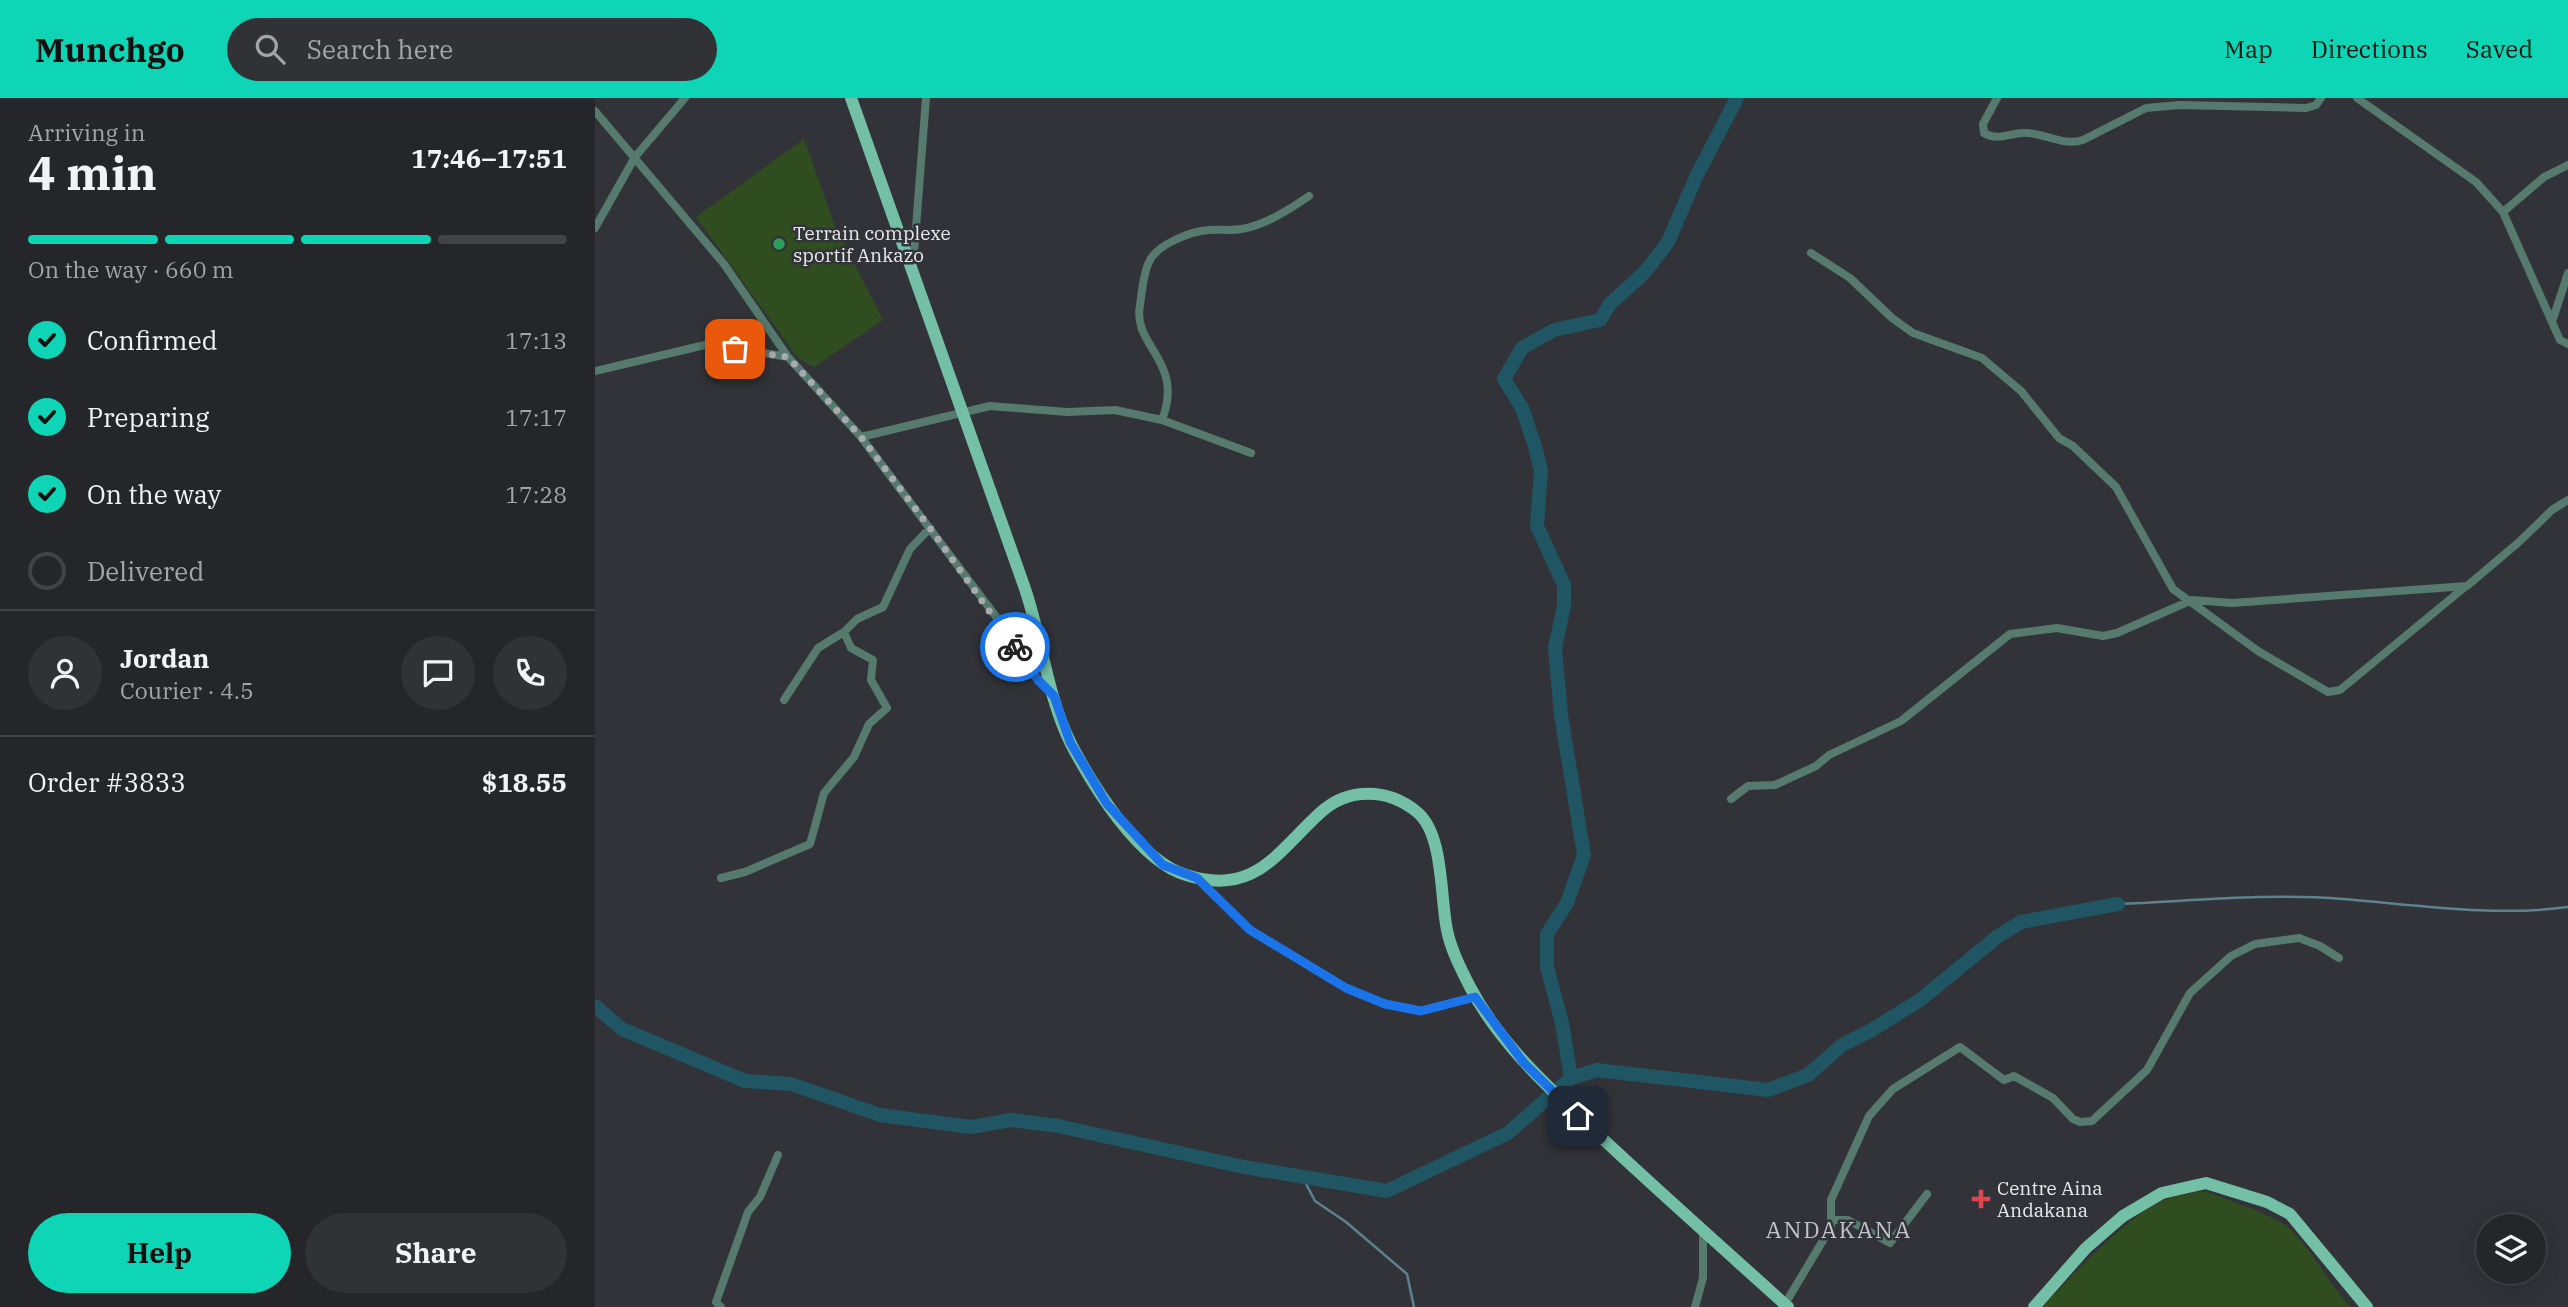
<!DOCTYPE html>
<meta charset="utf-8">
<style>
body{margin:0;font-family:"IBM Plex Serif",serif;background:#313236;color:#f1f3f6;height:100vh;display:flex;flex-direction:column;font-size:26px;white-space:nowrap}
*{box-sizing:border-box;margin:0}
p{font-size:23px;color:#a3a5a8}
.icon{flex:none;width:38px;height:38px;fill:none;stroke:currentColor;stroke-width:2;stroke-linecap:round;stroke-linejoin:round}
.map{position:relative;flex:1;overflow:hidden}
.sheet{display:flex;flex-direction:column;background:#25262a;width:595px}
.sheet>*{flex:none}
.tools{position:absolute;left:1881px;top:1116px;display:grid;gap:14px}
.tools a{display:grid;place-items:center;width:70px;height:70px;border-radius:50%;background:#25262a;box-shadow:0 4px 18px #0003,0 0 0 2px #424347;font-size:35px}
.pin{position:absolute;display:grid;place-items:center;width:60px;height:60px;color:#fff;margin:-30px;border-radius:14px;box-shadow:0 4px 10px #0006}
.courier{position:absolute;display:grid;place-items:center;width:70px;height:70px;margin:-35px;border:5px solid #1a73e8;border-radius:50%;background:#fff;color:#222;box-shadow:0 2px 9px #0007}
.head em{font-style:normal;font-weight:800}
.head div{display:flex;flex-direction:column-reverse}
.head{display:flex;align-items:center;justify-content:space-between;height:119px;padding:0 28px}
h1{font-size:46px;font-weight:800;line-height:52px}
.bar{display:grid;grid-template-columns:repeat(4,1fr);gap:10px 7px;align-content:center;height:84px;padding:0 28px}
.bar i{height:9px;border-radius:5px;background:#424347}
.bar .active{background:#0dd5b5}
.bar p{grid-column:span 4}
.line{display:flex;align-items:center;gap:18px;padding:0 28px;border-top:2px solid #424347}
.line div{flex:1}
.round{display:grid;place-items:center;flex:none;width:74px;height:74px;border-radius:37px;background:#313236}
ol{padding:0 28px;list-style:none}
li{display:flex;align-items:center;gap:21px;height:77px}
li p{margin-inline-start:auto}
li .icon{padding:7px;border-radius:50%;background:#0dd5b5;color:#111;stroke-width:4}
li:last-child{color:#a3a5a8}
li i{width:38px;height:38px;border:4px solid #424347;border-radius:50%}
.button{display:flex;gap:14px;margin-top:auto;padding:14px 28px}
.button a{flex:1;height:80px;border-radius:42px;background:#0dd5b5;color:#111;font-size:28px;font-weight:800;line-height:80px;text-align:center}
.button a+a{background:#313236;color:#f1f3f6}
header{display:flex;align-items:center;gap:42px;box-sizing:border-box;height:98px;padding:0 35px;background:#0dd5b5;color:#111}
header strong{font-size:33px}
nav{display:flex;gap:38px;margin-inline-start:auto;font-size:24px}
.search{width:490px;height:63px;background:#313236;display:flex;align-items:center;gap:18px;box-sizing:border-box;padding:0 24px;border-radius:38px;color:#a3a5a8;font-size:26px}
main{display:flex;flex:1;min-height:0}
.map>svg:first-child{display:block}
.green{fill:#304d1f}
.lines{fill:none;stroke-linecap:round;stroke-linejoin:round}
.stream{stroke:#5c828d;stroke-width:2.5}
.river{stroke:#205664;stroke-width:14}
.minor{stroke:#567a6d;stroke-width:8}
.primary{stroke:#74c0a6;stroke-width:12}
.done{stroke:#a8aaae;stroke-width:7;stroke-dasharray:0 12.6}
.route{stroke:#1a73e8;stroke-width:9}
.leisure-dot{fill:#2e9e5b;stroke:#313338;stroke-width:2.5}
.health-dot{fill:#e0444e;stroke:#313338;stroke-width:2.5}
.labels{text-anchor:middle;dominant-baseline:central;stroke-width:5;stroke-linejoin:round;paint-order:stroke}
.poi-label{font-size:19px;fill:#e8eaed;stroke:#313338;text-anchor:start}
.quarter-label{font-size:23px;letter-spacing:2px;fill:#c1c3c9;stroke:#313338}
</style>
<header>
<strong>Munchgo</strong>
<div class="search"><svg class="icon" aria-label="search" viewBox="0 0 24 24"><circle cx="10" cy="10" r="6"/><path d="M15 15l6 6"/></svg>Search here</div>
<nav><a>Map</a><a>Directions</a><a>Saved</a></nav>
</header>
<main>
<section class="sheet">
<div class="head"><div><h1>4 min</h1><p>Arriving in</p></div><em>17:46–17:51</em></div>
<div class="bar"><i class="active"></i><i class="active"></i><i class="active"></i><i></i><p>On the way · 660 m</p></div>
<ol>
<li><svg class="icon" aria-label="check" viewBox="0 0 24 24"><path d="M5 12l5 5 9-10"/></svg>Confirmed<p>17:13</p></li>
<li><svg class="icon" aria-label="check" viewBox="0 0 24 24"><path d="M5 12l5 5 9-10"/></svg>Preparing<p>17:17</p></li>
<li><svg class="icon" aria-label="check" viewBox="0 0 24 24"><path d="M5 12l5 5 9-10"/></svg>On the way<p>17:28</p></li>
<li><i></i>Delivered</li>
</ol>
<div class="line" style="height:126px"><a class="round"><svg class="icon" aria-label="person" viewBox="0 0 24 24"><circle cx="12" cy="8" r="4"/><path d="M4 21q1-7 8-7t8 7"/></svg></a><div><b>Jordan</b><p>Courier · 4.5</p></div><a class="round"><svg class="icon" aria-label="chat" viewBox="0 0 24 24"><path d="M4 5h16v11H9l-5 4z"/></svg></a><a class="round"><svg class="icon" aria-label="phone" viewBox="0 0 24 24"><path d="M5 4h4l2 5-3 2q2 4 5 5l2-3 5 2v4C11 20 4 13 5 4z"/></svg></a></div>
<div class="line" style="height:91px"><div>Order #3833</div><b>$18.55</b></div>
<div class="button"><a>Help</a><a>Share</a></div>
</section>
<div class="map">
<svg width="1973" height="1209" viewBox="0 0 1973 1209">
<rect width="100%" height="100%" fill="#313338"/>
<path class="green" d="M209,41L240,128L288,222L219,269L203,260L101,119Z
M1610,1093C1631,1102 1674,1115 1691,1128C1716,1148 1732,1185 1756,1209H1447C1476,1179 1534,1115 1572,1101C1584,1097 1598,1095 1610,1093Z"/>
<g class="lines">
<path class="stream" d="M1523,806C1598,803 1673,795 1748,801C1822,807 1900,819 1973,809
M708,1080L720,1103L751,1124L812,1176L819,1209"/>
<path class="river" d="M0,908L27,931L150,983L196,986L285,1017L376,1029L416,1022L463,1028L644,1068L792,1093L913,1035L976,980L1002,972L1173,992L1213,977L1247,947L1275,933L1325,902L1402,839L1426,824L1523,806
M976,980L967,925L952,869V836L972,805L989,757L966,617L960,550L969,508V487L942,428L946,373L940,348L927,310L909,281L927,250L959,232L1005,222L1015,206L1050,174L1073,144L1101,79L1142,0"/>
<path class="minor" d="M1402,0L1388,26L1389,35C1402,43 1413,36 1427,35C1447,33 1467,49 1488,42L1551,10L1585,7L1711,10L1721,7L1726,0
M1762,0L1881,84L1908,114L1965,242L1973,246
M0,13L129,166L193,259
M1908,114L1949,79L1973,67
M0,130L40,59L90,0
M1216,155L1255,180L1297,220L1318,235L1387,260L1426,293L1464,340L1478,348L1521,389L1578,491L1663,553L1733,594L1745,592L1870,489
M318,168L331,0
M1958,221L1973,175
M0,273L114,246L193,259L266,339L402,520L443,582L455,594
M567,322C590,262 537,249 545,207C547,194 548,176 554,164C561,147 596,133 614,132C624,131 636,133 646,131C669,128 695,111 714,98
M266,339L395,308L472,314L520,312L567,322L656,355
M189,602L223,550L249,534L262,521L288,509L315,451L335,430
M1136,701L1153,688L1180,687L1221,668L1234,657L1306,623L1415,536L1462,530L1508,538L1522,535L1597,502L1637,505L1872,488L1924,444L1957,412L1973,402
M126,780L150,774L215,746L229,695L259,659L274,626L292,610L276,582L278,562L256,550L249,534
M602,780L655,832L751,890L790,906L826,913L880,899
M1237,1122H1253L1295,1145L1332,1096
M1190,1206L1236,1129V1102L1274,1018L1298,991L1365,949L1409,982L1419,978L1458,1000L1478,1021L1485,1024L1497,1023L1552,972L1595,895L1636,858L1660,846L1704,840L1725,848L1744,860
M126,1209L121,1204L153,1114L165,1099L183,1057
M1100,1209L1108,1180V1133"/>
<path class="primary" d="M256,0C313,162 371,323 428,485C447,537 451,596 476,646C498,688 544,763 591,777C660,799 682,754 725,715C753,689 793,690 822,714C849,736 845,799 852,832C856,852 866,871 875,889C907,950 960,995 1009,1042C1069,1098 1131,1153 1193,1209
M1439,1209L1491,1150L1528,1118L1567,1095L1611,1085L1672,1104L1695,1116L1772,1209"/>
</g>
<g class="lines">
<path class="done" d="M140,251L193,259L266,339L335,430L420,549"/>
<path class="route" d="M420,549L443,582L459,598L475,644L512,706L568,767L602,780L655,832L751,890L790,906L826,913L880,899L929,965L983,1018"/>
</g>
<circle class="leisure-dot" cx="184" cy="146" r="7"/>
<path class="health-dot" d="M1382.5 1090.5h7v7h7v7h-7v7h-7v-7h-7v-7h7z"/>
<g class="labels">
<g class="poi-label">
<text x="198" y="135">Terrain complexe<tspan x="198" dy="22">sportif Ankazo</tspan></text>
<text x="1402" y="1090">Centre Aina<tspan x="1402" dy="22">Andakana</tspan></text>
</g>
<g class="quarter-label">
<text x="1244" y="1131">ANDAKANA</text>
</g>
</g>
</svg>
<div class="tools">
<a><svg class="icon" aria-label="layers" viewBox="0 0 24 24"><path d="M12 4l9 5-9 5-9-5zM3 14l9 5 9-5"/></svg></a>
</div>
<div class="pin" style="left:140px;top:251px;background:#ea580c"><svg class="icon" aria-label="bag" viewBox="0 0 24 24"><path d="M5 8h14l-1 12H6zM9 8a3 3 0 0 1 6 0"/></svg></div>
<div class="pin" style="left:983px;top:1018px;background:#1f2937"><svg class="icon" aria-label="home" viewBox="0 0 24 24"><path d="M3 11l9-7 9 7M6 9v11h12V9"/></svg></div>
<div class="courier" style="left:420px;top:549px"><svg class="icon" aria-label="bike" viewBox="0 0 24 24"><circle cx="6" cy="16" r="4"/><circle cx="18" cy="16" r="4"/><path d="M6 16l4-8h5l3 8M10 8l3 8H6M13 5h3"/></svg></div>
</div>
</main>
